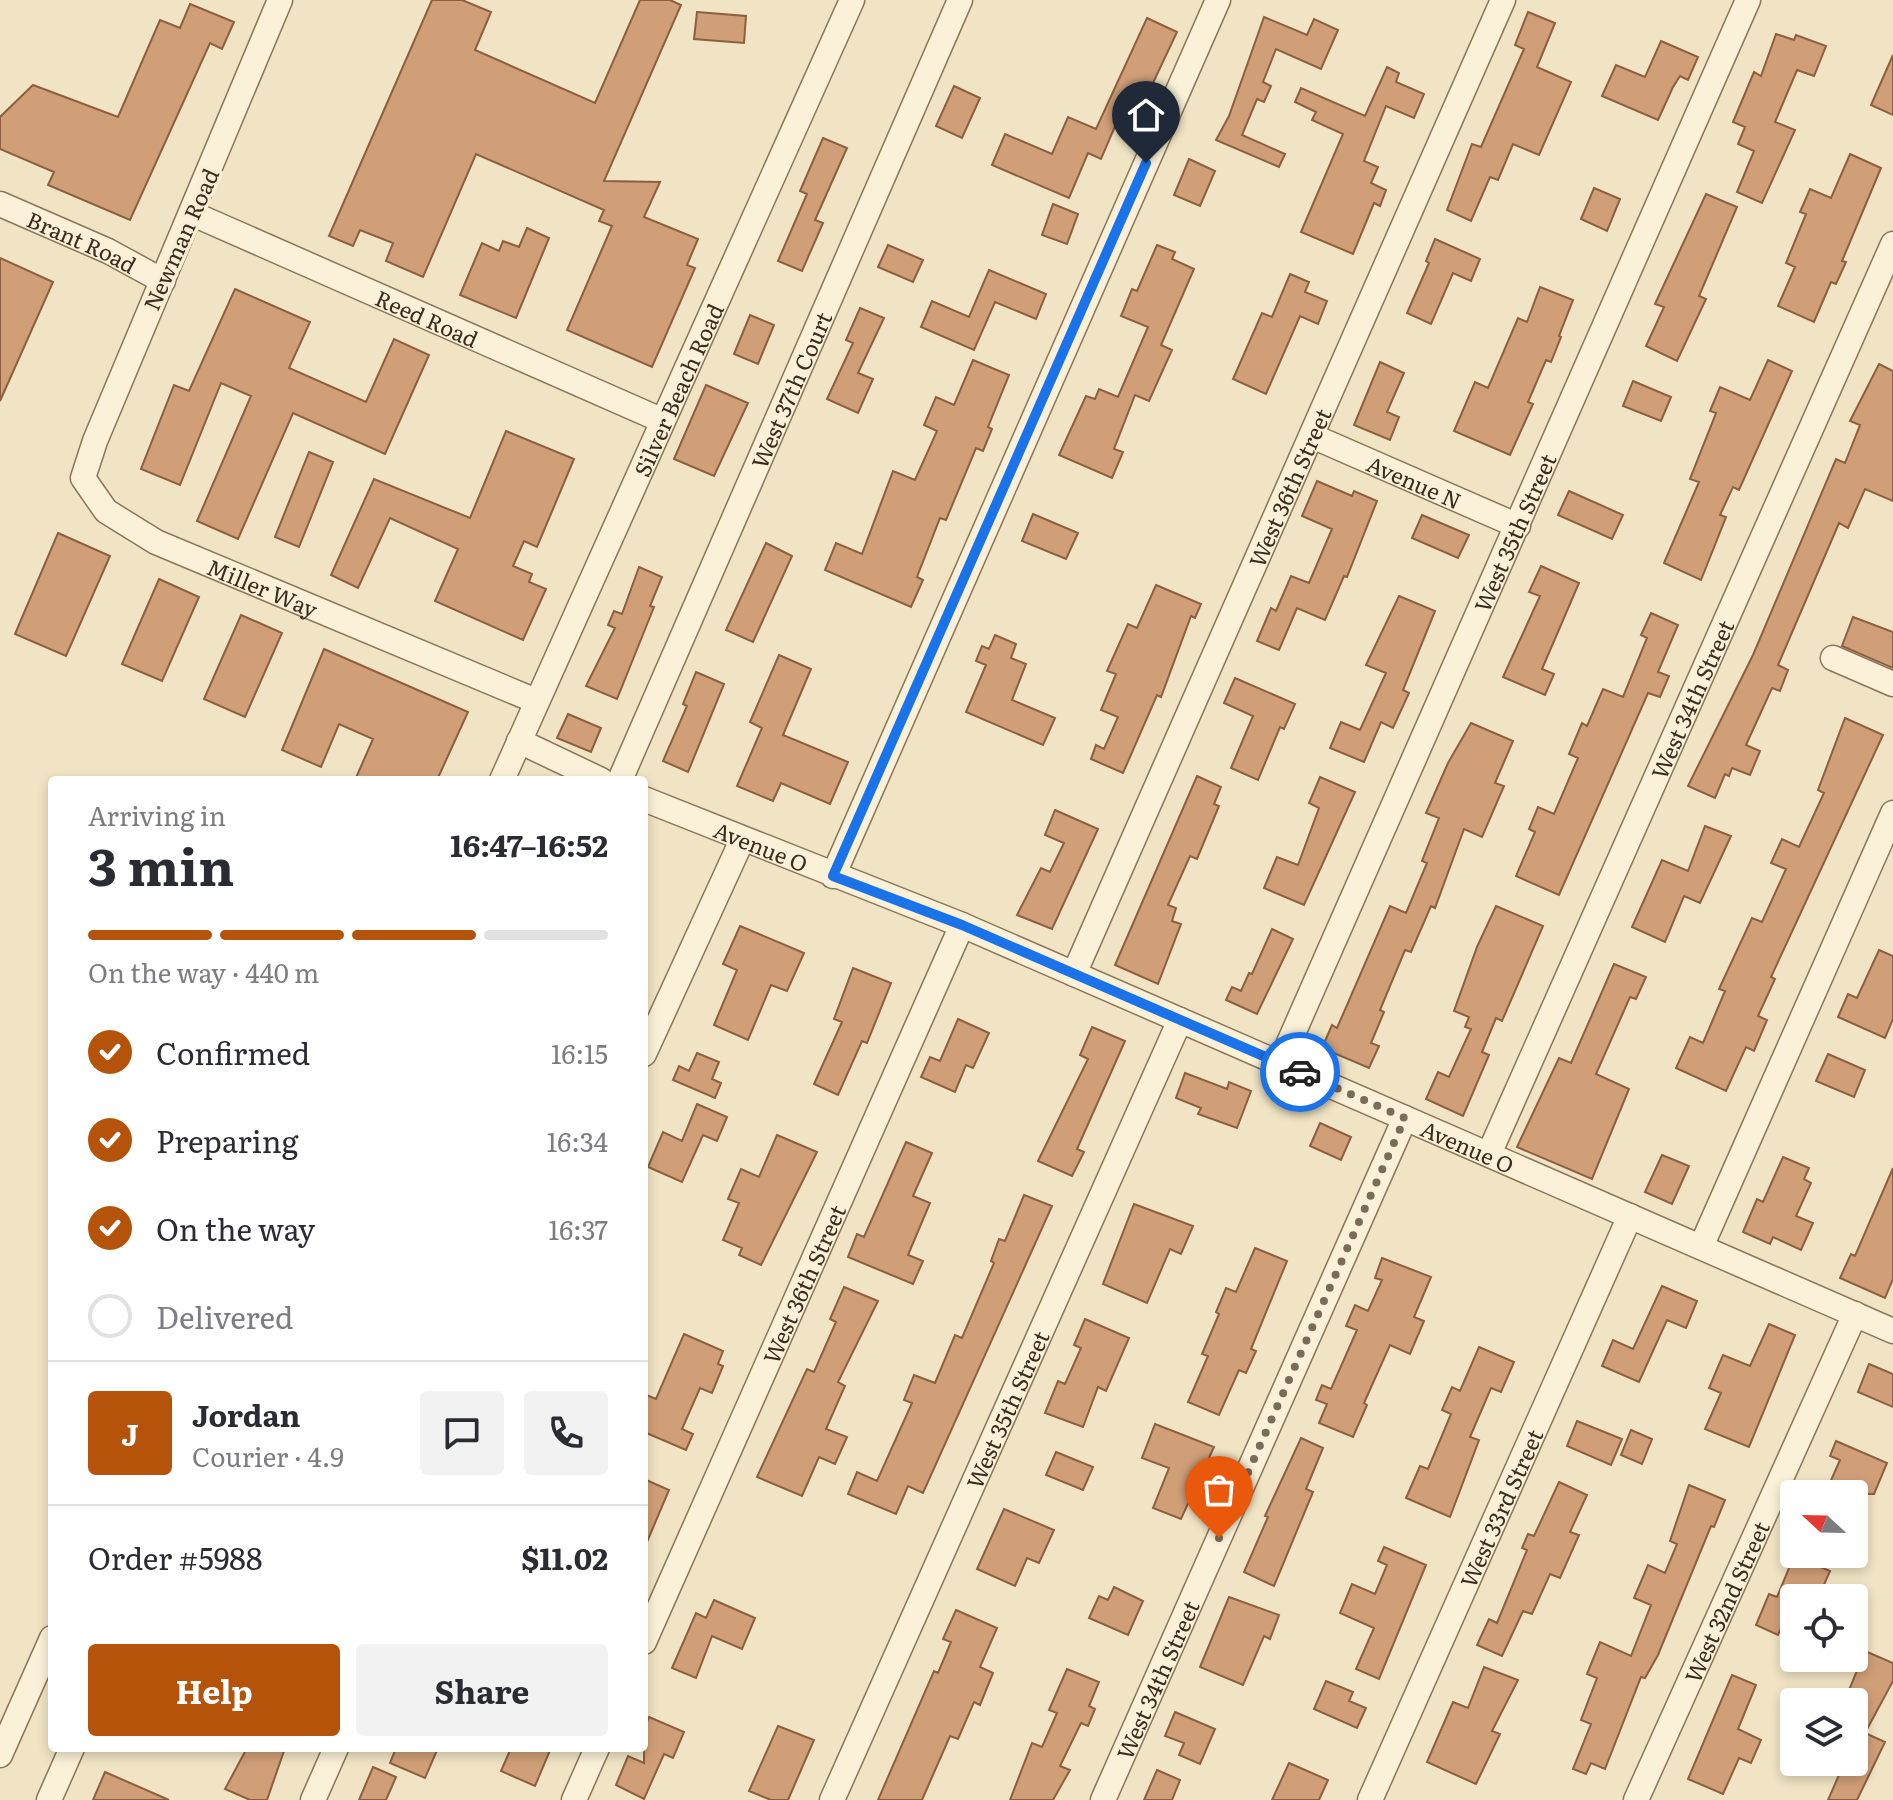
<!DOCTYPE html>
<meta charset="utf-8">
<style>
body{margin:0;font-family:Literata,serif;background:#f2f2f3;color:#2b2b33;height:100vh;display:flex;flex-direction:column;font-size:30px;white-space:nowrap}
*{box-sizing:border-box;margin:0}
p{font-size:26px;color:#7c7c81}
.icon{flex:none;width:44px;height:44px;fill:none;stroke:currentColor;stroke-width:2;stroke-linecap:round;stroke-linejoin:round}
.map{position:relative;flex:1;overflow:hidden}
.sheet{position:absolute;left:48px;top:776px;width:600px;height:976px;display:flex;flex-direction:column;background:#fff;border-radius:8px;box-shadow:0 4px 12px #0003}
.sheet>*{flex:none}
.needle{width:52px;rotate:292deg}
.fabs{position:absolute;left:1780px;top:1480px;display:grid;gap:16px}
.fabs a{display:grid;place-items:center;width:88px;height:88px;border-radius:8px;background:#fff;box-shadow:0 4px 12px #0003;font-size:40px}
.pin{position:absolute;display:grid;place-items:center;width:68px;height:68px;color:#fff;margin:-82px -34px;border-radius:50% 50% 50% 0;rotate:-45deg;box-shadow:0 0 8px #0007}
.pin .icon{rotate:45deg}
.courier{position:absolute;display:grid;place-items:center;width:80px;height:80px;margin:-40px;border:6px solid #1a73e8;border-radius:50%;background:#fff;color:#222;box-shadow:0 2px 10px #0007}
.head em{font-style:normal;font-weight:700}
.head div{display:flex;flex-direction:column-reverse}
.head{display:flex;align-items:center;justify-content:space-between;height:136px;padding:0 40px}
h1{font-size:52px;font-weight:700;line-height:60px}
.bar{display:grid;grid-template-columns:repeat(4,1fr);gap:12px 8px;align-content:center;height:96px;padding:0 40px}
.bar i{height:10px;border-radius:6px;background:#e1e1e2}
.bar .selected{background:#b45309}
.bar p{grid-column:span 4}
.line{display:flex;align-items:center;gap:20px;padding:0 40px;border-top:2px solid #e1e1e2}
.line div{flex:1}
.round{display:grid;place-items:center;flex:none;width:84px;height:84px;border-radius:8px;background:#f2f2f3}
ol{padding:0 40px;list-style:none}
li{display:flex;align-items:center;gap:24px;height:88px}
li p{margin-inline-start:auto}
li .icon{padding:8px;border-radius:50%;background:#b45309;color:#fff;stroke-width:4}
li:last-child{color:#7c7c81}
li i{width:44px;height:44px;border:4px solid #e1e1e2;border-radius:50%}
.action{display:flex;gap:16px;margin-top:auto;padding:16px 40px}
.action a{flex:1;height:92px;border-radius:8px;background:#b45309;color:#fff;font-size:32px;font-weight:700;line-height:92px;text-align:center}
.action a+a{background:#f2f2f3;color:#2b2b33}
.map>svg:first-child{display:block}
.building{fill:#d09f78;stroke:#8c5f3e;stroke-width:2}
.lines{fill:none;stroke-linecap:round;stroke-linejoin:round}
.minor-casing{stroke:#8c7559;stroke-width:27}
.minor{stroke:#faf1d8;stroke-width:24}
.done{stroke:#7a6d58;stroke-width:8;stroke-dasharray:0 14.4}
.route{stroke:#1a73e8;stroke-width:10}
.labels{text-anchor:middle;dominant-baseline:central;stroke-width:7;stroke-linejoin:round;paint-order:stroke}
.street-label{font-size:22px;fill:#3b2d1e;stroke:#f7eed4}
</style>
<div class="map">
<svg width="1893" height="1800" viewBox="0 0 1893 1800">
<rect width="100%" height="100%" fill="#f0e4c4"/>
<path class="building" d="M432,0H462L491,12L475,50L595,103L640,0H670L681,5L604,181L660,182L644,217L698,239L687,265L695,268L652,367L567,330L612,226L599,221L604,210L476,154L423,277L386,261L393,243L360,230L353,246L329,236Z
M190,4L234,22L222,49L210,43L130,220L48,185L54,172L0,149V117L33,85L118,117L160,20L180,28Z
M697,12L746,16L744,43L694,39Z
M1528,12L1555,23L1537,67L1571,82L1539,155L1513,144L1498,180L1490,177L1471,221L1447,210L1472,144L1481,147L1524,49L1515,45Z
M1264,17L1307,35L1314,19L1338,30L1321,69L1276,49L1263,82L1271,86L1264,102L1257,99L1242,135L1285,154L1279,167L1216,140L1229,116Z
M1147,18L1177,32L1137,117L1122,110L1101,159L1088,153L1069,198L992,165L1005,134L1052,154L1068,117L1096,129Z
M1776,34L1794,40L1796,35L1826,46L1814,76L1797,70L1775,122L1795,130L1762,203L1737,192L1754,151L1738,144L1745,127L1733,122L1754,72L1761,76Z
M1661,41L1698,57L1688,80L1680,76L1673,87L1658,120L1602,96L1616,65L1645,77Z
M1893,55V115L1871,105Z
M1387,67L1399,73L1396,82L1424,94L1414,118L1386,106L1364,161L1378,167L1371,183L1386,190L1380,206L1374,203L1353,254L1301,232L1343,134L1312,120L1316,112L1295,102L1301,88L1365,116Z
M954,86L980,98L962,138L936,126Z
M823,138L847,148L815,220L823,223L802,271L778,261L807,194L800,191Z
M1850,154L1881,168L1842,261L1846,262L1836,284L1831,282L1814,322L1778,306L1795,267L1786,263L1806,214L1800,212L1810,189L1831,198Z
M1189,159L1215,171L1200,206L1174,195Z
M1594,188L1620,199L1607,231L1581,219Z
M1706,194L1737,207L1699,296L1706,299L1677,361L1646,346L1664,307L1655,304Z
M1053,204L1078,214L1067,244L1042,235Z
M527,228L549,238L516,318L460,295L482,243L499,251L503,241L519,247Z
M1435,239L1480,259L1471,281L1453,273L1431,324L1407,313L1429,263L1426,261Z
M888,245L923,260L913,282L878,267Z
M1157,245L1175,252L1172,259L1194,269L1161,345L1172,350L1149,401L1135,395L1114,449L1123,452L1112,478L1059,455L1086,396L1095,399L1099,389L1118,397L1148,327L1121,316L1132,289L1137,291Z
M0,258L53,282L0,401Z
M989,270L1046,294L1036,319L995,302L974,350L921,327L932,301L969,317Z
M1290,274L1309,282L1305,292L1327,301L1318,324L1300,316L1266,394L1233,379L1262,313L1272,317Z
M1540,287L1573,300L1559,336L1561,337L1551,362L1546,360L1528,402L1533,404L1510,455L1454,431L1475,382L1488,388L1518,318L1527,322Z
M235,289L310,322L289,368L366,402L394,339L429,355L385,454L293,413L238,539L197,521L251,396L221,383L180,485L141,469L174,385L189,391Z
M860,308L884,318L858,373L873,379L858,413L827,399L853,343L846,340Z
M750,315L774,325L758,364L734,354Z
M973,360L1009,375L988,427L992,429L983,451L976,448L946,520L940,518L917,577L923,580L911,607L825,570L836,543L862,554L893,471L915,480L937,431L924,425L936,397L954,405Z
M1768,360L1792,371L1739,490L1733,487L1720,515L1726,517L1701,580L1664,563L1699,482L1690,479L1716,413L1710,411L1720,387L1750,400Z
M1380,362L1404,373L1387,412L1399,417L1390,440L1354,425Z
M1879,364L1893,371V501L1865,489L1848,528L1839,523L1778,665L1788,670L1780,691L1772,688L1746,745L1760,751L1750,775L1732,768L1729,776L1725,774L1715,798L1688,786L1753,655L1836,459L1845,463L1860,425L1850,421Z
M1633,381L1671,397L1661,421L1623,406Z
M706,385L748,403L714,476L674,459Z
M506,431L574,459L537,547L524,541L513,566L532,574L529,582L546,589L523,640L435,601L458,549L390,518L358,588L331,575L374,479L470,518Z
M309,452L333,462L299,547L275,537Z
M1317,481L1352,496L1354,491L1377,501L1347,577L1344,576L1325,620L1297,608L1279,650L1257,641L1271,608L1276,611L1291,576L1309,583L1332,529L1302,516Z
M1569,491L1623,515L1612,539L1558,515Z
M1033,514L1078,533L1066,559L1022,541Z
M1422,515L1469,535L1458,558L1412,538Z
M58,533L110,556L66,656L15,634Z
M766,543L792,556L753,642L726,630Z
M1541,566L1579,583L1542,669L1554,674L1545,695L1503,677L1540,596L1529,592Z
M639,567L662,577L650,606L654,607L617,699L586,686L615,628L608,625L614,611L622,614Z
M159,579L199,597L162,681L122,664Z
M1156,585L1201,604L1195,618L1191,616L1161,697L1157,695L1123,773L1091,759L1096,745L1104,749L1118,717L1101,710L1116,674L1107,671L1128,624L1137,628Z
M1399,596L1435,611L1403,690L1409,693L1393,728L1381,722L1364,762L1330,748L1341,722L1360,730L1386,673L1366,665Z
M1651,613L1678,625L1658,672L1669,676L1660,697L1648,693L1559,895L1516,876L1535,832L1529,829L1538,807L1554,814L1578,758L1569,754L1582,723L1587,726L1603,689L1623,697L1647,638L1641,635Z
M241,615L282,633L245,717L204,699Z
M1853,617L1893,632V668L1842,646Z
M995,635L1016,644L1011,658L1026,664L1012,700L1055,718L1043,745L966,712L986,665L976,661L982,646L989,649Z
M324,649L468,712L437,780H355L373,739L339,724L321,767L282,750Z
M779,655L811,669L783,735L848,762L830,804L781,783L773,801L737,786L762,728L750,722Z
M696,672L724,684L688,772L663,761L687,706L683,704Z
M1235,678L1295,704L1284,729L1280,727L1258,780L1231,768L1253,716L1224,703Z
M568,714L601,728L591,752L557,738Z
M1845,718L1883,735L1771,977L1775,979L1758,1016L1767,1020L1754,1051L1746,1047L1726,1091L1676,1068L1690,1037L1703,1043L1725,991L1719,989L1752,918L1762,922L1786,869L1771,863L1782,839L1799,847L1824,793L1818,790Z
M1471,723L1513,741L1495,783L1504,786L1482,837L1464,829L1435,908L1431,906L1411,952L1405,950L1380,1010L1384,1012L1371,1043L1379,1046L1369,1068L1322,1048L1332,1025L1337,1028L1390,906L1406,913L1427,863L1422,861L1439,818L1426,813L1448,763Z
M1197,776L1221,787L1214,804L1219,806L1197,859L1190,856L1168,905L1176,908L1172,921L1181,924L1158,984L1115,965Z
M1320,777L1355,792L1304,905L1264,888L1277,857L1298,865L1319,808L1309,803Z
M1055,810L1098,829L1052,929L1017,915L1041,868L1050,872L1064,843L1045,835Z
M1705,826L1731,836L1700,903L1684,896L1665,942L1632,927L1662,860L1688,871Z
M1496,906L1543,926L1502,1021L1496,1018L1482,1052L1489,1055L1463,1116L1426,1099L1438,1072L1449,1077L1471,1029L1465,1027L1469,1017L1454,1011L1477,947Z
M740,926L804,953L787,991L771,985L748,1040L714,1025L737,970L723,964Z
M1272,929L1293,939L1257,1014L1226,1000L1232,987L1241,991L1249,973L1252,974Z
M1879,950L1893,956V1019L1885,1038L1838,1017L1848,994L1857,998Z
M1614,964L1646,977L1636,999L1630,997L1596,1074L1629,1089L1592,1179L1517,1147L1559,1058L1571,1063Z
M853,968L891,983L867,1043L862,1041L838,1095L814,1084L842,1022L834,1019Z
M958,1019L989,1033L973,1068L966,1065L955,1092L921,1077L930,1057L940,1061Z
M1092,1027L1125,1041L1077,1149L1084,1152L1072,1176L1038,1161L1088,1059L1080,1055Z
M697,1053L719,1062L712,1079L721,1083L715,1098L673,1080L679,1066L689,1071Z
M1828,1054L1865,1070L1854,1097L1816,1081Z
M1185,1073L1227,1089L1229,1082L1251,1091L1237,1128L1198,1114L1201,1108L1176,1098Z
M697,1104L727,1117L717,1141L703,1135L682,1182L648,1167L663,1132L682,1141Z
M1320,1123L1351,1137L1341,1160L1310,1146Z
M777,1135L817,1152L761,1265L739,1255L742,1248L723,1240L739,1203L728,1199L741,1169L759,1177Z
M906,1142L932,1153L913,1196L930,1203L908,1255L923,1261L913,1284L848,1257L857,1234L864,1237Z
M1662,1155L1689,1166L1672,1204L1645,1192Z
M1783,1157L1809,1168L1804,1179L1811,1183L1796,1216L1813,1223L1801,1250L1773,1237L1770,1244L1743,1232L1757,1199L1763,1202Z
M1893,1168V1279L1885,1298L1840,1278L1851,1254L1855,1256Z
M1024,1195L1052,1206L923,1493L908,1486L896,1514L848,1494L857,1472L877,1481L912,1403L904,1400L914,1375L935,1383L955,1335L962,1338L994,1263L991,1261L999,1239L1005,1241Z
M1134,1204L1193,1226L1181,1254L1170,1249L1147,1303L1103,1284Z
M1255,1248L1287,1261L1251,1349L1256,1351L1246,1373L1239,1370L1219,1415L1188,1402L1208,1356L1202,1354L1219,1314L1216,1312L1226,1288L1236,1292Z
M1382,1258L1431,1277L1414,1317L1424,1321L1410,1354L1390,1345L1364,1403L1367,1405L1353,1437L1319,1423L1327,1404L1316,1400L1322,1385L1331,1389L1357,1330L1346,1326L1355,1305L1368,1311L1382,1280L1375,1278Z
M1662,1286L1697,1301L1686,1328L1667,1320L1639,1382L1602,1366L1613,1340L1633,1349Z
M844,1287L878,1301L838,1382L845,1386L826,1429L847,1437L835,1464L819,1457L802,1496L757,1477L807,1369L814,1372L836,1322L830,1319Z
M1085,1319L1129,1338L1106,1391L1098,1387L1083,1427L1045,1413L1058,1381L1065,1384L1081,1348L1074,1345Z
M1769,1324L1795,1335L1749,1447L1705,1429L1721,1393L1709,1388L1723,1355L1750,1366Z
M684,1334L723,1351L718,1364L723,1366L712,1393L700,1388L682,1429L693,1434L686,1450L644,1432V1394L656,1399Z
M1479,1347L1514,1362L1501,1392L1491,1388L1470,1437L1479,1440L1450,1517L1406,1498L1420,1466L1428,1469L1451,1414L1442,1410L1452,1387L1460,1391Z
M1869,1364L1893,1374V1407L1858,1392Z
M1577,1421L1622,1439L1611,1465L1567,1446Z
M1155,1424L1214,1447L1181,1519L1153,1508L1169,1468L1142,1458Z
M1631,1430L1652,1439L1642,1464L1621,1455Z
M1301,1438L1323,1448L1306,1489L1313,1492L1274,1586L1244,1572L1268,1517L1265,1516Z
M1836,1441L1887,1463L1874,1494H1825L1840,1460L1830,1456Z
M1056,1452L1093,1467L1083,1490L1046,1475Z
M644,1479L669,1490L644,1549Z
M1559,1482L1587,1495L1570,1532L1579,1535L1560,1578L1550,1574L1532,1614L1523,1611L1502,1656L1477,1645L1489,1619L1497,1623L1527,1550L1522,1548L1528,1534L1534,1536Z
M1689,1485L1725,1500L1714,1527L1711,1526L1658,1655L1645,1678L1641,1677L1605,1769L1591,1763L1586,1774L1573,1769L1591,1724L1581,1720L1597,1678L1587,1674L1600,1642L1631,1656L1651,1605L1634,1598L1648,1565L1665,1573L1677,1544L1670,1541Z
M1004,1509L1054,1530L1039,1563L1027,1558L1015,1586L977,1569Z
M1384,1547L1426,1565L1379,1679L1356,1669L1374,1628L1340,1613L1352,1584L1375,1594L1387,1565L1378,1561Z
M1794,1556L1830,1571L1820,1594L1800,1585L1778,1635L1756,1625L1769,1594L1777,1597Z
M1114,1587L1143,1601L1128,1635L1089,1618L1099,1596L1108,1600Z
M1229,1597L1279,1615L1270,1639L1264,1636L1243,1685L1200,1667Z
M714,1600L755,1618L742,1649L712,1636L696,1678L672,1668L696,1613L706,1618Z
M956,1610L997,1628L980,1667L993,1673L980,1705L974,1702L958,1739L950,1736L922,1800H878L934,1671L938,1673L951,1642L943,1639Z
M1865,1651L1893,1663V1681L1865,1733L1885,1742L1857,1800H1828L1842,1768L1854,1773V1693L1849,1690Z
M1484,1667L1518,1680L1492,1731L1500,1734L1476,1784L1427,1762L1453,1702L1468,1708Z
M1067,1669L1099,1682L1089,1706L1095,1709L1088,1726L1081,1723L1060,1766L1070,1770L1053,1800H1010L1032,1743L1042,1747L1057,1713L1049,1710Z
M1732,1675L1756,1685L1738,1729L1761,1740L1751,1763L1739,1758L1723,1794L1688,1779Z
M1326,1681L1353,1692L1349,1701L1366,1708L1357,1728L1314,1709Z
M1175,1712L1215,1729L1200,1764L1179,1755L1184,1743L1165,1736Z
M649,1717L684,1732L673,1758L664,1754L644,1799L616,1785L628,1756L644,1763V1730Z
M778,1726L814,1740L788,1800H771L749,1791Z
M247,1748H285L267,1800H250L225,1789Z
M396,1748H438L425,1778L390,1763Z
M511,1748H551L535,1786L501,1771Z
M1289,1763L1328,1780L1319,1800H1272Z
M373,1767L396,1777L386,1800H359Z
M1157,1770L1180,1780L1172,1800H1144Z
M105,1772L169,1800H93Z"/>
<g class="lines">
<defs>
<g id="minor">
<path id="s1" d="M280,0L95,441L83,478L106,511L156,542L536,701"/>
<path id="s2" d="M0,204L108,251L163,281"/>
<path id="s3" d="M193,214L661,420"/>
<path id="s4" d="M1312,436L1518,526"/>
<path d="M1833,658L1893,684"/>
<path d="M519,741L601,780"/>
<path id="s5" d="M502,780L852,0"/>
<path id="s6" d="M620,780L960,0"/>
<path id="s7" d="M644,799L962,925L1893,1331"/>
<path d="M833,876L1218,0"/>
<path id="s8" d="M1074,974L1503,0"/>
<path d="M644,1054L742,840"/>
<path id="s9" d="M1280,1063L1748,0"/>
<path id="s10" d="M1489,1154L1893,244"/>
<path d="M1701,1247L1893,813"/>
<path id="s11" d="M644,1642L962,925"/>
<path d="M0,1755L52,1638"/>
<path d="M49,1800L72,1748"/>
<path d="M313,1800L336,1748"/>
<path d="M574,1800L597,1748"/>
<path id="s12" d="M832,1800L1180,1020"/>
<path id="s13" d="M1103,1800L1405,1118"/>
<path id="s14" d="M1370,1800L1630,1216"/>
<path id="s15" d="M1636,1800L1855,1314"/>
</g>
</defs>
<use href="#minor" class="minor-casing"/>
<use href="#minor" class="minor"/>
</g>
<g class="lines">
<path class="done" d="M1219,1538L1405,1118L1300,1072"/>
<path class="route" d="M1146,163L833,876L962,925L1300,1072"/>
</g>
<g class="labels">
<g class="street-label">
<text transform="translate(180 239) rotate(-66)">Newman Road</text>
<text stroke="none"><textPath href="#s2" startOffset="90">Brant Road</textPath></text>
<text stroke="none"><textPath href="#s3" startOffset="256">Reed Road</textPath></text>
<text stroke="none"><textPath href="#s5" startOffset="428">Silver Beach Road</textPath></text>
<text stroke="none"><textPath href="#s6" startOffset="426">West 37th Court</textPath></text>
<text stroke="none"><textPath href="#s4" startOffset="112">Avenue N</textPath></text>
<text stroke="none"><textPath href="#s8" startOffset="532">West 36th Street</textPath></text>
<text stroke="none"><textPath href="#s9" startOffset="580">West 35th Street</textPath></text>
<text stroke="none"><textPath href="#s1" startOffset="732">Miller Way</textPath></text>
<text stroke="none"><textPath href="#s10" startOffset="498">West 34th Street</textPath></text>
<text stroke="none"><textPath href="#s7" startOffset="126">Avenue O</textPath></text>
<text stroke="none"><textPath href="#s7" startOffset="894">Avenue O</textPath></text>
<text stroke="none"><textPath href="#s11" startOffset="392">West 36th Street</textPath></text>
<text stroke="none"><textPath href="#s12" startOffset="428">West 35th Street</textPath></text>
<text stroke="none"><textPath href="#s14" startOffset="320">West 33rd Street</textPath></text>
<text stroke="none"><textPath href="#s15" startOffset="218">West 32nd Street</textPath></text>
<text stroke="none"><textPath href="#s13" startOffset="132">West 34th Street</textPath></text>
</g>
</g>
</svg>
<div class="fabs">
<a><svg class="needle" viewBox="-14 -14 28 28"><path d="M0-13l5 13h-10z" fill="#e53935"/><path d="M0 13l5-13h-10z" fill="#7c7c81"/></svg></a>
<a><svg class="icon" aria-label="locate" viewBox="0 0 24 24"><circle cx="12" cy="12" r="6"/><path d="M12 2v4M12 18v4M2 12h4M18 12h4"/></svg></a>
<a><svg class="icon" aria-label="layers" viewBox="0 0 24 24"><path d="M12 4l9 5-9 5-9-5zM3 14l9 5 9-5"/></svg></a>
</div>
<div class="pin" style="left:1219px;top:1538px;background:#ea580c"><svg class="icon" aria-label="bag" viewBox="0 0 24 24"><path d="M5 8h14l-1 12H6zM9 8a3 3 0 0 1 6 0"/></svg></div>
<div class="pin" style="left:1146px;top:163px;background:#1f2937"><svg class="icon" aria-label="home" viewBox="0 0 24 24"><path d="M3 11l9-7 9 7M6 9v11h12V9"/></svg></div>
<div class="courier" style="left:1300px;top:1072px"><svg class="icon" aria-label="car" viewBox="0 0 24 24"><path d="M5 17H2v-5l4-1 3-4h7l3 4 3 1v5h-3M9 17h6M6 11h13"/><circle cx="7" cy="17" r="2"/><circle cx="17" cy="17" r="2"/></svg></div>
<section class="sheet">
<div class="head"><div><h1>3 min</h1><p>Arriving in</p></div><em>16:47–16:52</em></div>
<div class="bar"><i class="selected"></i><i class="selected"></i><i class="selected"></i><i></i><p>On the way · 440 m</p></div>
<ol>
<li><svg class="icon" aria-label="check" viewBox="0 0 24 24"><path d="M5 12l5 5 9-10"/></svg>Confirmed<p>16:15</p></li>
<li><svg class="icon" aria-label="check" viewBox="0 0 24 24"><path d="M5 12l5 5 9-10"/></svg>Preparing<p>16:34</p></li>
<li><svg class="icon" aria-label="check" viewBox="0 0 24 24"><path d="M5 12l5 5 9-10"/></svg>On the way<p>16:37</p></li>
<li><i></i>Delivered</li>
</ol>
<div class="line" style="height:144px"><b class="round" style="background:#b45309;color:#fff">J</b><div><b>Jordan</b><p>Courier · 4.9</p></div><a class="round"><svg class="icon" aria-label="chat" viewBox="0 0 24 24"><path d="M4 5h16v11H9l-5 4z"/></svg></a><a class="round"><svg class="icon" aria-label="phone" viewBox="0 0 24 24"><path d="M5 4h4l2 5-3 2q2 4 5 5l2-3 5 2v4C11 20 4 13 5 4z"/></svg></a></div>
<div class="line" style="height:104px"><div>Order #5988</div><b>$11.02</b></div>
<div class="action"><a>Help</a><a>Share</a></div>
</section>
</div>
